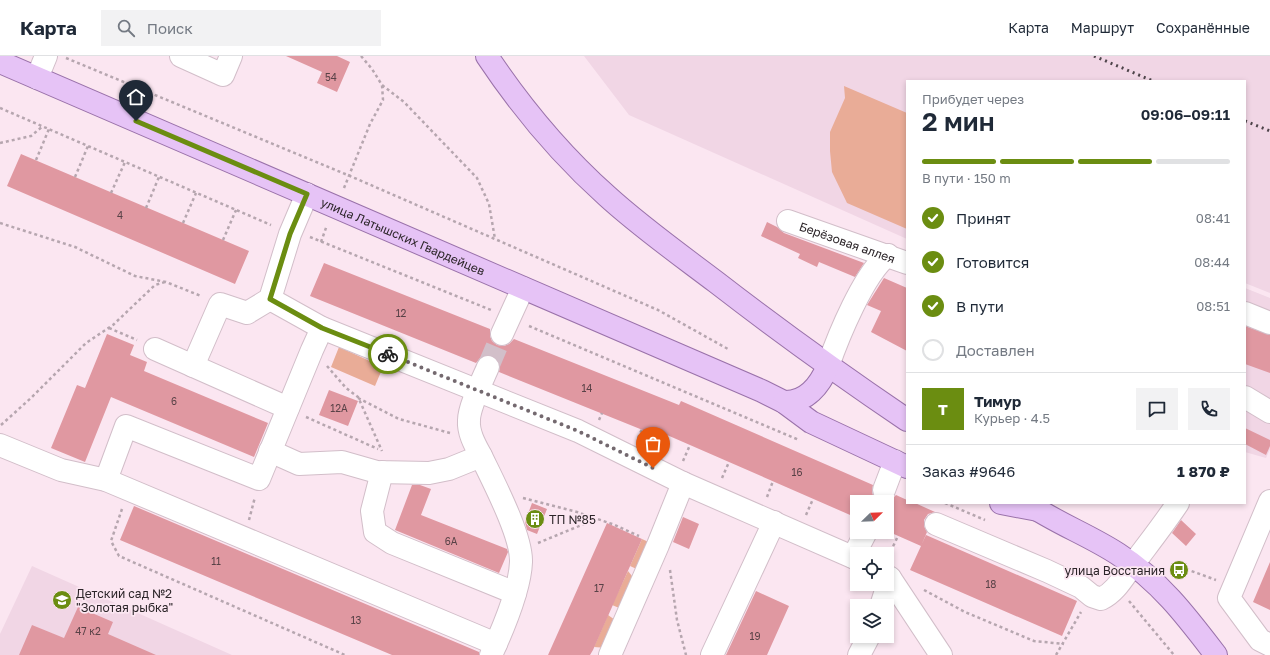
<!DOCTYPE html>
<html lang="ru">
<meta charset="utf-8">
<style>
body{margin:0;font-family:"Golos Text",sans-serif;background:#f2f2f3;color:#1f2937;height:100vh;display:flex;flex-direction:column;font-size:15px;white-space:nowrap}
*{box-sizing:border-box;margin:0}
p{font-size:13px;color:#747a83}
.icon{flex:none;width:22px;height:22px;fill:none;stroke:currentColor;stroke-width:2;stroke-linecap:round;stroke-linejoin:round}
.map{position:relative;flex:1;overflow:hidden}
.details{position:absolute;left:906px;top:24px;width:340px;height:424px;display:flex;flex-direction:column;background:#fff;border-radius:0px;box-shadow:0 2px 6px #0003}
.details>*{flex:none}
.needle{width:26px;rotate:67deg}
.fabs{position:absolute;left:850px;top:439px;display:grid;gap:8px}
.fabs a{display:grid;place-items:center;width:44px;height:44px;border-radius:0px;background:#fff;box-shadow:0 2px 6px #0003;font-size:20px}
.pin{position:absolute;display:grid;place-items:center;width:34px;height:34px;color:#fff;margin:-41px -17px;border-radius:50% 50% 50% 0;rotate:-45deg;box-shadow:0 0 4px #0007}
.pin .icon{rotate:45deg}
.courier{position:absolute;display:grid;place-items:center;width:40px;height:40px;margin:-20px;border:3px solid #6b8d11;border-radius:50%;background:#fff;color:#222;box-shadow:0 1px 5px #0007}
.summary em{font-style:normal;font-weight:600}
.summary div{display:flex;flex-direction:column-reverse}
.summary{display:flex;align-items:center;justify-content:space-between;height:68px;padding:0 16px}
h1{font-size:26px;font-weight:600;line-height:30px}
.bar{display:grid;grid-template-columns:repeat(4,1fr);gap:6px 4px;align-content:center;height:48px;padding:0 16px}
.bar i{height:5px;border-radius:3px;background:#e0e1e3}
.bar .current{background:#6b8d11}
.bar p{grid-column:span 4}
.line{display:flex;align-items:center;gap:10px;padding:0 16px;border-top:1px solid #e0e1e3}
.line div{flex:1}
.round{display:grid;place-items:center;flex:none;width:42px;height:42px;border-radius:0px;background:#f2f2f3}
ol{padding:0 16px;list-style:none}
li{display:flex;align-items:center;gap:12px;height:44px}
li p{margin-inline-start:auto}
li .icon{padding:4px;border-radius:50%;background:#6b8d11;color:#fff;stroke-width:4}
li:last-child{color:#747a83}
li i{width:22px;height:22px;border:2px solid #e0e1e3;border-radius:50%}
header{display:flex;align-items:center;gap:24px;box-sizing:border-box;height:56px;padding:0 20px;background:#fff;border-bottom:1px solid #e0e1e3}
header strong{font-size:19px}
nav{display:flex;gap:22px;margin-inline-start:auto;font-size:14px}
.search{width:280px;height:36px;background:#f2f2f3;display:flex;align-items:center;gap:10px;box-sizing:border-box;padding:0 14px;border-radius:0px;color:#747a83;font-size:15px}
.map>svg:first-child{display:block}
.built{fill:#f1d6e5}
.green{fill:#e9ac97}
.building{fill:#e098a1}
.lines{fill:none;stroke-linecap:round;stroke-linejoin:round}
.minor-tunnel{stroke:#d2bfc9;stroke-width:22;stroke-dasharray:22 11;stroke-linecap:butt}
.minor-casing{stroke:#d2bec9;stroke-width:24}
.major-casing{stroke:#9a72aa;stroke-width:24}
.path{stroke:#b6a6af;stroke-width:2.5;stroke-dasharray:3 3;stroke-linecap:butt}
.minor{stroke:#fff;stroke-width:22}
.major{stroke:#e6c3f6;stroke-width:22}
.rail{stroke:#4e444a;stroke-width:3;stroke-dasharray:2 4;stroke-linecap:butt}
.done{stroke:#74696f;stroke-width:4;stroke-dasharray:0 7.2}
.route{stroke:#6b8d11;stroke-width:5}
.labels{text-anchor:middle;dominant-baseline:central;stroke-width:3.5;stroke-linejoin:round;paint-order:stroke}
.number-label{font-size:10px;fill:#594247}
.street-label{font-size:12px;fill:#2c2529;stroke:#fbe6f1}
.poi-label{font-size:12px;fill:#2c2529;stroke:#fbe6f1;text-anchor:start}
</style>
<header>
<strong>Карта</strong>
<div class="search"><svg class="icon" aria-label="search" viewBox="0 0 24 24"><circle cx="10" cy="10" r="6"/><path d="M15 15l6 6"/></svg>Поиск</div>
<nav><a>Карта</a><a>Маршрут</a><a>Сохранённые</a></nav>
</header>
<div class="map">
<svg width="1270" height="599" viewBox="0 0 1270 599">
<rect width="100%" height="100%" fill="#fbe6f1"/>
<path class="built" d="M584,0H1270V237L1245,227V25H907V183L629,59Z
M1245,232L1270,242V393L1266,402L1245,396Z
M32,510L232,599H0V578Z"/>
<path class="green" d="M844,30L907,57V173L847,147L832,116L830,95V76L845,42Z
M339,291L383,311L375,330L331,311Z
M642,483L653,488L641,515L630,510Z
M628,515L636,525L624,554L612,549Z
M608,559L618,566L607,592L594,591Z"/>
<path class="building" d="M286,0H337L350,6L337,36L317,27L322,16Z
M21,98L249,195L235,228L7,130Z
M767,166L777,171L784,177L864,207L855,221L819,206L817,211L798,202L800,198L761,180Z
M324,207L490,273V280L492,285L497,289L504,290L509,288L514,283L679,349L681,345L873,429L872,436L874,442L882,446H857V462L667,379L665,383L499,316L500,310L498,304L493,299H487L481,301L476,307L310,240Z
M884,222L907,232V295L871,276L881,255L867,249Z
M1245,270L1270,279V317L1245,308Z
M107,278L134,289L130,299L147,306L144,315L268,367L254,401L111,341L85,406L51,392L77,329L85,332Z
M329,334L358,345L348,370L319,359Z
M1245,372L1270,384V390L1266,399L1245,388Z
M412,429H420L431,433L421,459L507,493L508,496L499,517L395,474Z
M896,439L907,444V447H915L935,456L928,458L924,464V470L927,476L921,490L887,475V446L892,443Z
M532,447L547,453L537,478L527,474L525,466Z
M134,450L479,596V599H392L120,484Z
M683,461L699,468L689,493L673,486Z
M1181,464L1196,478L1186,490L1172,477Z
M607,467L642,483L593,594L590,599H548Z
M926,479L1077,545L1062,580L910,514Z
M1270,506V554L1253,546Z
M756,535L789,550L767,599H726Z
M78,551L113,566L108,578L156,599H19L32,569L64,582Z"/>
<g class="lines">
<path class="minor-tunnel" d="M488,311L502,278"/>
<defs>
<g id="minor">
<path d="M181,0L223,19L231,0"/>
<path d="M37,22L46,0"/>
<path id="s1" d="M788,165L907,207"/>
<path d="M270,243L322,272L578,375L683,427L857,503"/>
<path d="M1245,257L1270,267"/>
<path d="M502,278L523,232"/>
<path d="M155,293L288,352"/>
<path d="M193,310L220,248L247,257L270,243L290,178L307,138"/>
<path d="M828,310C838,281 864,217 888,199"/>
<path d="M1245,341L1270,356"/>
<path d="M0,389L61,414L106,424L496,588"/>
<path d="M270,395L299,408L342,406L377,416L429,417L449,413L481,400C493,425 522,480 521,506C520,534 503,573 491,599"/>
<path d="M481,400C475,389 468,377 469,364C469,351 482,325 488,311"/>
<path d="M382,416L372,455L375,476L392,487L515,537"/>
<path d="M106,424L126,370L259,423L312,294L322,272"/>
<path d="M884,434L895,405"/>
<path d="M1270,445L1229,542L1260,584L1270,589"/>
<path d="M936,468L1047,515L1081,531L1092,540L1101,543C1116,536 1124,520 1134,507C1149,487 1164,468 1178,447"/>
<path d="M853,501L866,476"/>
<path d="M890,522L941,599"/>
<path d="M881,550L890,522L887,520"/>
<path d="M610,599L658,489L683,427"/>
<path d="M712,599L774,466"/>
<path d="M859,599L869,580"/>
</g>
<g id="major">
<path d="M487,0C521,51 561,99 607,140C641,171 679,198 716,226C778,274 842,320 907,364"/>
<path id="s2" d="M0,6L762,335L784,346L811,366L907,411"/>
<path d="M784,346C806,347 820,329 828,310"/>
<path d="M1001,447L1038,454"/>
<path d="M1027,447C1056,467 1089,479 1118,498C1159,524 1187,561 1216,599"/>
</g>
</defs>
<use href="#minor" class="minor-casing"/>
<use href="#major" class="major-casing"/>
<path class="path" d="M361,0L372,13L382,29L404,46L477,122L489,148L495,183
M66,2L350,120L658,254L728,293
M0,52L271,169
M0,87L31,80L43,70
M36,104L49,73
M75,121L88,90
M344,132L370,68L383,44L382,29
M111,137L125,106
M146,152L159,121
M0,167L75,191L135,220L166,226L201,240
M183,167L196,137
M310,181L491,254
M223,184L236,154
M321,186L327,169
M529,270L799,384
M109,272L137,284
M327,310L346,332L358,341L382,395
M358,342L399,363L450,377
M306,361L378,393
M599,364L602,357
M1,369L31,342L86,287L113,269L155,229L165,226
M638,382L642,373
M683,405L690,389
M722,422L729,406
M767,441L773,425
M523,442L577,456L615,469L639,480
M945,447L985,464
M122,453L111,485L119,500L345,599
M806,459L813,443
M249,464L255,441
M538,487L596,463
M888,501L898,480
M1186,513L1216,524
M670,514L677,564L686,599
M924,534L965,556L1034,585L1064,588
M1129,545L1174,599
M1056,599L1081,556"/>
<use href="#minor" class="minor"/>
<use href="#major" class="major"/>
<path class="rail" d="M1094,0L1153,25
M1245,65L1270,75"/>
</g>
<g class="lines">
<path class="done" d="M388,298L578,375L653,412"/>
<path class="route" d="M136,65L307,138L290,178L270,243L322,272L388,298"/>
</g>
<defs>
<symbol id="building-disc" viewBox="-11 -11 22 22"><circle r="9.5" fill="#6b8d11" stroke="#fbe6f1"/><path d="M-4-6H4V6H1V3H-1V6H-4ZM-2.5-4.3h1.7v1.8h-1.7ZM.8-4.3h1.7v1.8H.8ZM-2.5-1h1.7V.8h-1.7ZM.8-1h1.7V.8H.8Z" fill="#fff"/></symbol>
<symbol id="bus-disc" viewBox="-11 -11 22 22"><circle r="9.5" fill="#6b8d11" stroke="#fbe6f1"/><path d="M-5-6H5V4H4V6H2V4H-2V6H-4V4H-5ZM-3.5-4V0h7V-4ZM-3.5 1.2v1.5H-2V1.2ZM2 1.2v1.5H3.5V1.2Z" fill="#fff"/></symbol>
<symbol id="school-disc" viewBox="-11 -11 22 22"><circle r="9.5" fill="#6b8d11" stroke="#fbe6f1"/><path d="M0-5L7-2L0 1L-7-2ZM-4 1L0 2.5L4 1V4Q0 6-4 4Z" fill="#fff"/></symbol>
</defs>
<g fill-rule="evenodd">
<use href="#building-disc" x="524" y="452" width="22" height="22"/>
<use href="#bus-disc" x="1168" y="503" width="22" height="22"/>
<use href="#school-disc" x="51" y="533" width="22" height="22"/>
</g>
<g class="labels">
<g class="number-label">
<text x="331" y="21">54</text>
<text x="120" y="159">4</text>
<text x="401" y="257">12</text>
<text x="587" y="332">14</text>
<text x="174" y="345">6</text>
<text x="339" y="352">12А</text>
<text x="797" y="416">16</text>
<text x="451" y="485">6А</text>
<text x="216" y="505">11</text>
<text x="991" y="528">18</text>
<text x="599" y="532">17</text>
<text x="356" y="564">13</text>
<text x="88" y="575">47 к2</text>
<text x="755" y="580">19</text>
</g>
<g class="street-label">
<text stroke="none"><textPath href="#s2" startOffset="439">улица Латышских Гвардейцев</textPath></text>
<text stroke="none"><textPath href="#s1" startOffset="63">Берёзовая аллея</textPath></text>
</g>
<g class="poi-label">
<text x="549" y="463">ТП №85</text>
<text x="1165" y="514" text-anchor="end">улица Восстания</text>
<text x="76" y="537">Детский сад №2<tspan x="76" dy="14">"Золотая рыбка"</tspan></text>
</g>
</g>
</svg>
<div class="fabs">
<a><svg class="needle" viewBox="-14 -14 28 28"><path d="M0-13l5 13h-10z" fill="#e53935"/><path d="M0 13l5-13h-10z" fill="#747a83"/></svg></a>
<a><svg class="icon" aria-label="locate" viewBox="0 0 24 24"><circle cx="12" cy="12" r="6"/><path d="M12 2v4M12 18v4M2 12h4M18 12h4"/></svg></a>
<a><svg class="icon" aria-label="layers" viewBox="0 0 24 24"><path d="M12 4l9 5-9 5-9-5zM3 14l9 5 9-5"/></svg></a>
</div>
<div class="pin" style="left:653px;top:412px;background:#ea580c"><svg class="icon" aria-label="bag" viewBox="0 0 24 24"><path d="M5 8h14l-1 12H6zM9 8a3 3 0 0 1 6 0"/></svg></div>
<div class="pin" style="left:136px;top:65px;background:#1f2937"><svg class="icon" aria-label="home" viewBox="0 0 24 24"><path d="M3 11l9-7 9 7M6 9v11h12V9"/></svg></div>
<div class="courier" style="left:388px;top:298px"><svg class="icon" aria-label="bike" viewBox="0 0 24 24"><circle cx="6" cy="16" r="4"/><circle cx="18" cy="16" r="4"/><path d="M6 16l4-8h5l3 8M10 8l3 8H6M13 5h3"/></svg></div>
<section class="details">
<div class="summary"><div><h1>2 мин</h1><p>Прибудет через</p></div><em>09:06–09:11</em></div>
<div class="bar"><i class="current"></i><i class="current"></i><i class="current"></i><i></i><p>В пути · 150 m</p></div>
<ol>
<li><svg class="icon" aria-label="check" viewBox="0 0 24 24"><path d="M5 12l5 5 9-10"/></svg>Принят<p>08:41</p></li>
<li><svg class="icon" aria-label="check" viewBox="0 0 24 24"><path d="M5 12l5 5 9-10"/></svg>Готовится<p>08:44</p></li>
<li><svg class="icon" aria-label="check" viewBox="0 0 24 24"><path d="M5 12l5 5 9-10"/></svg>В пути<p>08:51</p></li>
<li><i></i>Доставлен</li>
</ol>
<div class="line" style="height:72px"><b class="round" style="background:#6b8d11;color:#fff">Т</b><div><b>Тимур</b><p>Курьер · 4.5</p></div><a class="round"><svg class="icon" aria-label="chat" viewBox="0 0 24 24"><path d="M4 5h16v11H9l-5 4z"/></svg></a><a class="round"><svg class="icon" aria-label="phone" viewBox="0 0 24 24"><path d="M5 4h4l2 5-3 2q2 4 5 5l2-3 5 2v4C11 20 4 13 5 4z"/></svg></a></div>
<div class="line" style="height:52px"><div>Заказ #9646</div><b>1 870 ₽</b></div>
</section>
</div>
